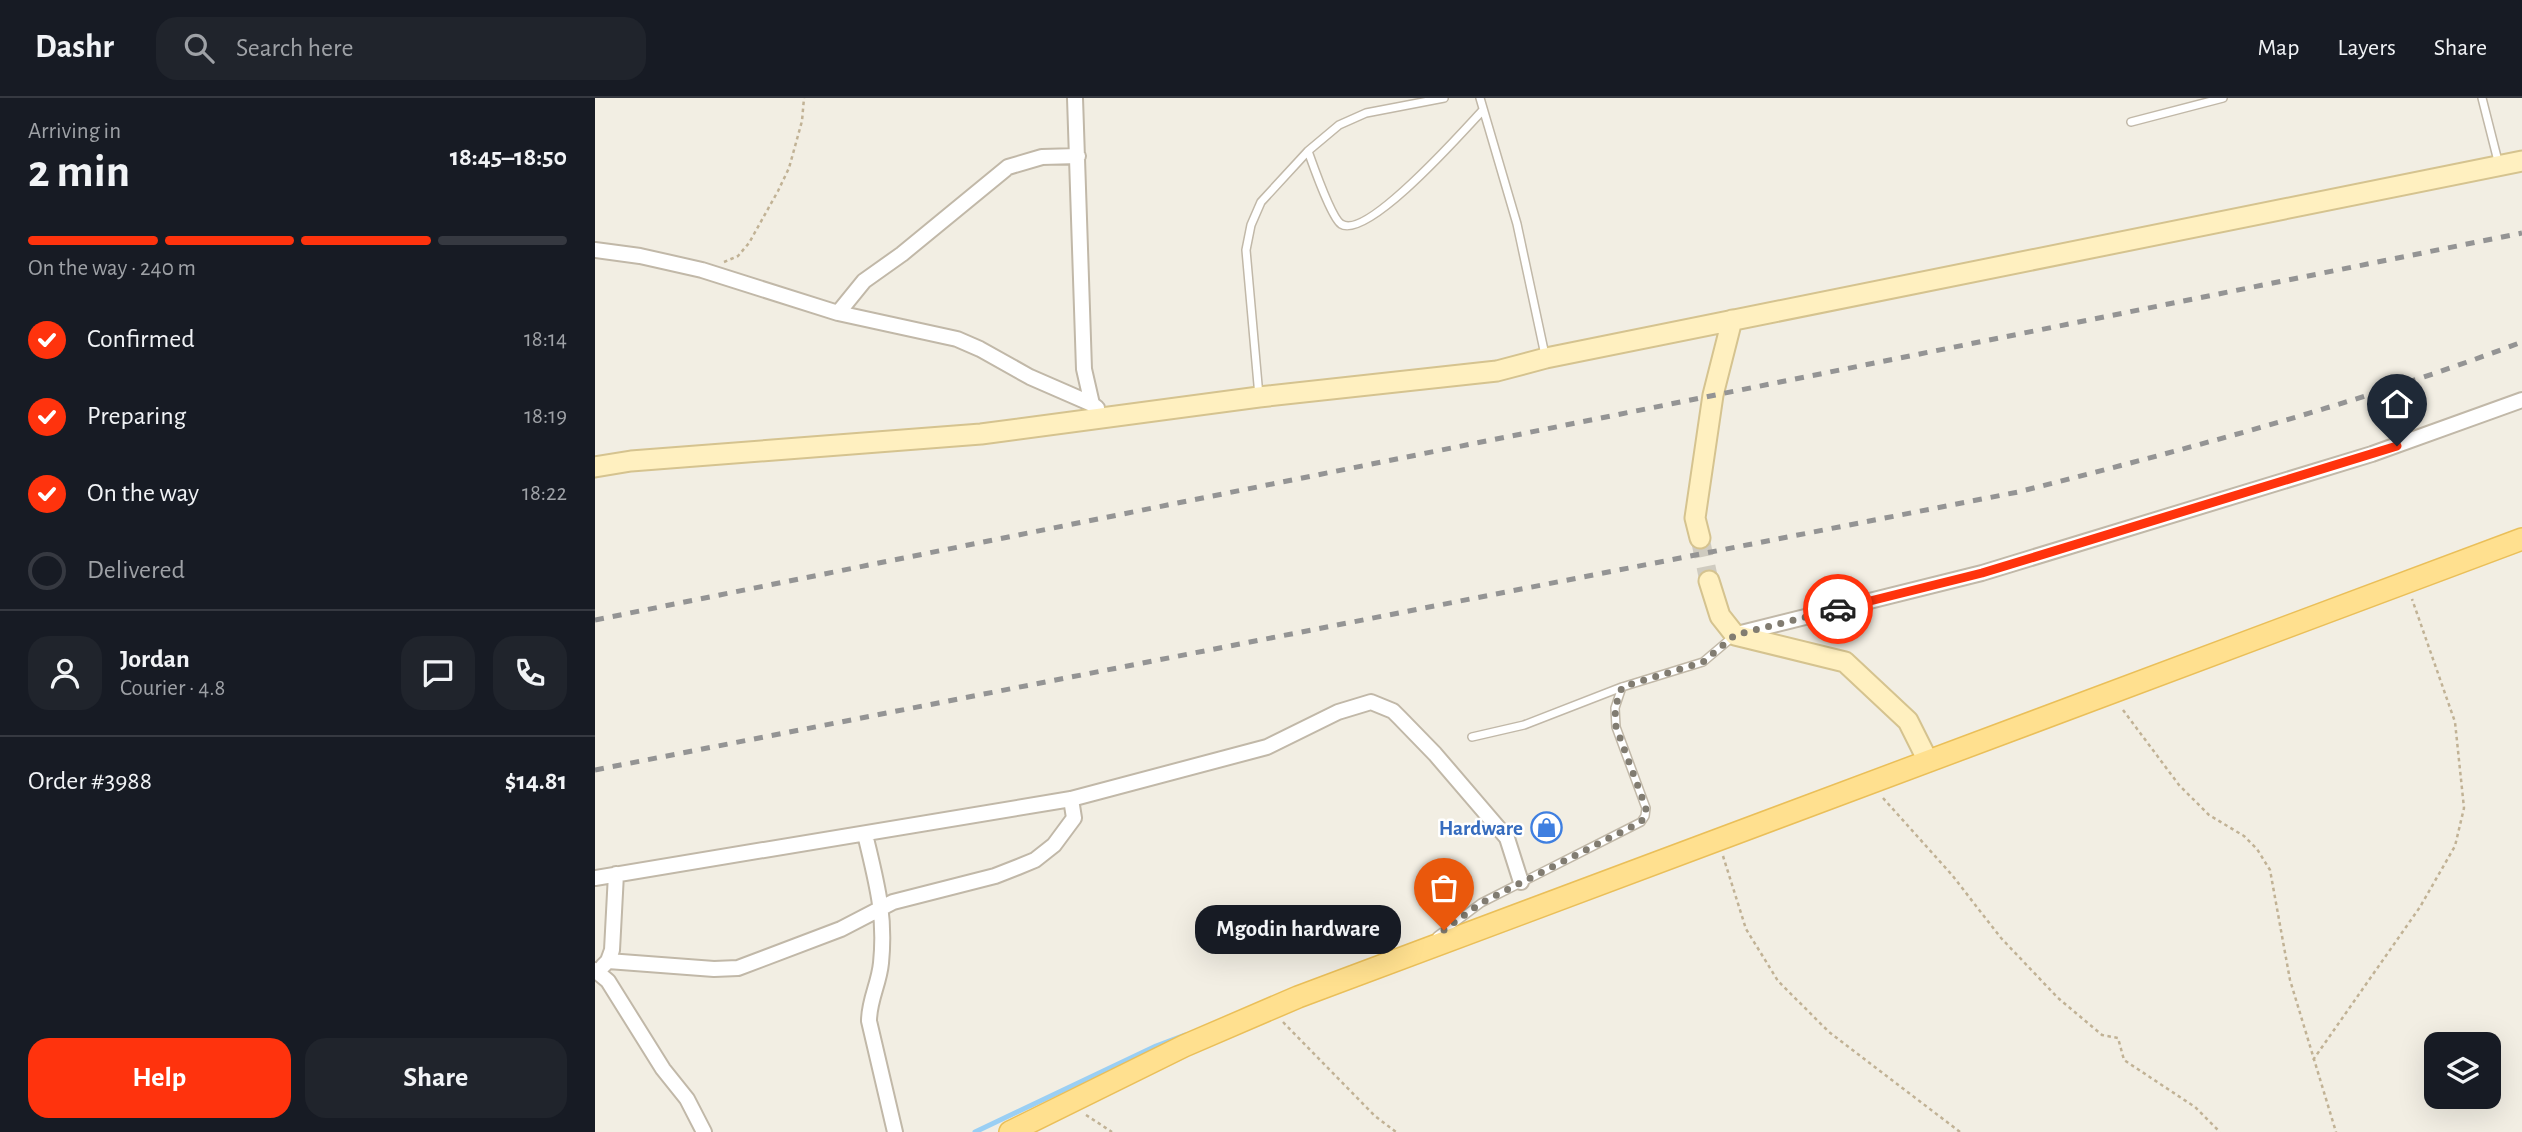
<!DOCTYPE html>
<meta charset="utf-8">
<style>
body{margin:0;font-family:"Alegreya Sans",sans-serif;background:#20242c;color:#f1f3f6;height:100vh;display:flex;flex-direction:column;font-size:26px;white-space:nowrap}
*{box-sizing:border-box;margin:0}
p{font-size:23px;color:#9ea1a6}
.icon{flex:none;width:38px;height:38px;fill:none;stroke:currentColor;stroke-width:2;stroke-linecap:round;stroke-linejoin:round}
.map{position:relative;flex:1;overflow:hidden}
.drawer{display:flex;flex-direction:column;background:#171b24;width:595px}
.drawer>*{flex:none}
.controls{position:absolute;left:1829px;top:934px;display:grid;gap:14px}
.controls a{display:grid;place-items:center;width:77px;height:77px;border-radius:14px;background:#171b24;box-shadow:0 7px 28px #0002;font-size:35px}
.pin{position:absolute;display:grid;place-items:center;width:60px;height:60px;color:#fff;margin:-72px -30px;border-radius:50% 50% 50% 0;rotate:-45deg;box-shadow:0 0 7px #0007}
.pin .icon{rotate:45deg}
.courier{position:absolute;display:grid;place-items:center;width:70px;height:70px;margin:-35px;border:5px solid #ff330d;border-radius:50%;background:#fff;color:#222;box-shadow:0 2px 9px #0007}
.bubble{position:absolute;height:49px;border-radius:21px;background:#171b24;box-shadow:0 7px 28px #0002;font-size:23px;font-weight:700;line-height:49px;text-align:center}
.overview em{font-style:normal;font-weight:700}
.overview div{display:flex;flex-direction:column-reverse}
.overview{display:flex;align-items:center;justify-content:space-between;height:119px;padding:0 28px}
h1{font-size:46px;font-weight:700;line-height:52px}
.bar{display:grid;grid-template-columns:repeat(4,1fr);gap:10px 7px;align-content:center;height:84px;padding:0 28px}
.bar i{height:9px;border-radius:5px;background:#363941}
.bar .current{background:#ff330d}
.bar p{grid-column:span 4}
.line{display:flex;align-items:center;gap:18px;padding:0 28px;border-top:2px solid #363941}
.line div{flex:1}
.round{display:grid;place-items:center;flex:none;width:74px;height:74px;border-radius:21px;background:#20242c}
ol{padding:0 28px;list-style:none}
li{display:flex;align-items:center;gap:21px;height:77px}
li p{margin-inline-start:auto}
li .icon{padding:7px;border-radius:50%;background:#ff330d;color:#fff;stroke-width:4}
li:last-child{color:#9ea1a6}
li i{width:38px;height:38px;border:4px solid #363941;border-radius:50%}
.action{display:flex;gap:14px;margin-top:auto;padding:14px 28px}
.action a{flex:1;height:80px;border-radius:21px;background:#ff330d;color:#fff;font-size:28px;font-weight:700;line-height:80px;text-align:center}
.action a+a{background:#20242c;color:#f1f3f6}
header{display:flex;align-items:center;gap:42px;box-sizing:border-box;height:98px;padding:0 35px;background:#171b24;border-bottom:2px solid #363941}
header strong{font-size:33px}
nav{display:flex;gap:38px;margin-inline-start:auto;font-size:24px}
.search{width:490px;height:63px;background:#20242c;display:flex;align-items:center;gap:18px;box-sizing:border-box;padding:0 24px;border-radius:21px;color:#9ea1a6;font-size:26px}
main{display:flex;flex:1;min-height:0}
.map>svg:first-child{display:block}
.lines{fill:none;stroke-linecap:round;stroke-linejoin:round}
.stream{stroke:#9acff4;stroke-width:5}
.secondary-tunnel{stroke:#cfcbc0;stroke-width:19;stroke-dasharray:19 10;stroke-linecap:butt}
.lane-casing{stroke:#c1b8a8;stroke-width:10}
.street-casing{stroke:#c1b8a8;stroke-width:18}
.secondary-casing{stroke:#d5c38f;stroke-width:23}
.primary-casing{stroke:#eabf59;stroke-width:24}
.path{stroke:#c1b295;stroke-width:2.5;stroke-dasharray:3.5 3.5;stroke-linecap:butt}
.lane{stroke:#fff;stroke-width:7}
.street{stroke:#fff;stroke-width:14}
.secondary{stroke:#fff0c0;stroke-width:19}
.primary{stroke:#ffe08f;stroke-width:21}
.rail{stroke:#949494;stroke-width:5;stroke-dasharray:9 9;stroke-linecap:butt}
.done{stroke:#817c71;stroke-width:7;stroke-dasharray:0 12.6}
.route{stroke:#ff330d;stroke-width:9}
.labels{text-anchor:middle;dominant-baseline:central;stroke-width:5;stroke-linejoin:round;paint-order:stroke}
.shop-label{font-size:21px;font-weight:bold;fill:#366cbe;stroke:#fff;text-anchor:end}
</style>
<header>
<strong>Dashr</strong>
<div class="search"><svg class="icon" aria-label="search" viewBox="0 0 24 24"><circle cx="10" cy="10" r="6"/><path d="M15 15l6 6"/></svg>Search here</div>
<nav><a>Map</a><a>Layers</a><a>Share</a></nav>
</header>
<main>
<section class="drawer">
<div class="overview"><div><h1>2 min</h1><p>Arriving in</p></div><em>18:45–18:50</em></div>
<div class="bar"><i class="current"></i><i class="current"></i><i class="current"></i><i></i><p>On the way · 240 m</p></div>
<ol>
<li><svg class="icon" aria-label="check" viewBox="0 0 24 24"><path d="M5 12l5 5 9-10"/></svg>Confirmed<p>18:14</p></li>
<li><svg class="icon" aria-label="check" viewBox="0 0 24 24"><path d="M5 12l5 5 9-10"/></svg>Preparing<p>18:19</p></li>
<li><svg class="icon" aria-label="check" viewBox="0 0 24 24"><path d="M5 12l5 5 9-10"/></svg>On the way<p>18:22</p></li>
<li><i></i>Delivered</li>
</ol>
<div class="line" style="height:126px"><a class="round"><svg class="icon" aria-label="person" viewBox="0 0 24 24"><circle cx="12" cy="8" r="4"/><path d="M4 21q1-7 8-7t8 7"/></svg></a><div><b>Jordan</b><p>Courier · 4.8</p></div><a class="round"><svg class="icon" aria-label="chat" viewBox="0 0 24 24"><path d="M4 5h16v11H9l-5 4z"/></svg></a><a class="round"><svg class="icon" aria-label="phone" viewBox="0 0 24 24"><path d="M5 4h4l2 5-3 2q2 4 5 5l2-3 5 2v4C11 20 4 13 5 4z"/></svg></a></div>
<div class="line" style="height:91px"><div>Order #3988</div><b>$14.81</b></div>
<div class="action"><a>Help</a><a>Share</a></div>
</section>
<div class="map">
<svg width="1927" height="1034" viewBox="0 0 1927 1034">
<rect width="100%" height="100%" fill="#f2eee3"/>
<g class="lines">
<path class="stream" d="M380,1034L561,948L590,937"/>
<path class="secondary-tunnel" d="M1105,440L1114,483"/>
<defs>
<path id="lane" d="M885,0L922,126L950,257
M1887,0L1904,67
M1536,24L1628,0
M713,53C718,67 736,119 746,126C772,143 870,31 888,12
M664,298L651,152L656,127L666,104L713,53L744,27L771,15L849,0
M877,639L929,627L1027,589L1108,564L1140,537
M842,838L886,805L1046,724L1050,718L1051,710L1021,629L1020,610L1027,589"/>
<path id="street" d="M480,0L489,271L497,306L502,310
M0,152L45,158L107,172L243,215L362,241L385,251L435,279L497,306
M243,215L269,183L307,156L413,69L447,59L483,58
M1142,536L1387,475L1777,356L1927,302
M270,736C281,783 291,816 286,865C284,886 274,902 274,923L300,1034
M0,780L476,701L672,649L743,614L776,604L798,613L805,620L840,656L912,740L926,784
M13,863L119,871L143,870L246,831L298,804L400,778L423,769L440,762L459,747L479,720L476,701
M8,868L13,863L17,852L21,776
M0,872L13,883L68,971L92,1001L109,1034"/>
<path id="secondary" d="M0,369L36,363L386,336L664,299L902,273L951,260L1927,63
M1105,440L1100,420L1118,297L1137,222
M1114,483L1125,518L1140,537L1250,564L1313,623L1333,663"/>
<path id="primary" d="M415,1034L589,948L703,899L1927,441"/>
</defs>
<use href="#lane" class="lane-casing"/>
<use href="#street" class="street-casing"/>
<use href="#secondary" class="secondary-casing"/>
<use href="#primary" class="primary-casing"/>
<path class="path" d="M129,164L143,158L154,145L183,93L194,70L207,23L209,0
M1528,612L1584,687L1614,717L1649,738L1662,751L1675,772L1695,882L1741,1034
M1288,700L1357,777L1406,840L1463,900L1507,937L1523,940L1529,962L1600,1009L1625,1034
M1128,758L1151,831L1183,883L1234,934L1365,1034
M688,924L780,1018L801,1034
M1718,962L1825,809L1860,748L1869,710L1860,624L1817,501
M491,1017L517,1034"/>
<use href="#lane" class="lane"/>
<use href="#street" class="street"/>
<use href="#secondary" class="secondary"/>
<use href="#primary" class="primary"/>
<path class="rail" d="M0,522L1927,135
M0,672L1423,394C1592,351 1763,306 1927,244"/>
</g>
<g class="lines">
<path class="done" d="M849,832L886,805L1046,724L1050,718L1051,710L1021,629L1020,610L1027,589L1108,564L1140,537L1243,511"/>
<path class="route" d="M1243,511L1387,475L1802,348"/>
</g>
<defs>
<symbol id="shop-ring" viewBox="-11 -11 22 22"><circle r="9.5" fill="#fff" stroke="#3f7fe0" stroke-width="1.5"/><path d="M-5-2.5h2.3a2.7 3.5 0 0 1 5.4 0H5L5.5 6h-11ZM-1.5-2.5h3a1.5 2.3 0 0 0-3 0Z" fill="#3f7fe0"/></symbol>
</defs>
<g fill-rule="evenodd">
<use href="#shop-ring" x="934" y="712" width="35" height="35"/>
</g>
<g class="labels">
<g class="shop-label">
<text x="928" y="730">Hardware</text>
</g>
</g>
</svg>
<div class="controls">
<a><svg class="icon" aria-label="layers" viewBox="0 0 24 24"><path d="M12 4l9 5-9 5-9-5zM3 14l9 5 9-5"/></svg></a>
</div>
<div class="pin" style="left:849px;top:832px;background:#ea580c"><svg class="icon" aria-label="bag" viewBox="0 0 24 24"><path d="M5 8h14l-1 12H6zM9 8a3 3 0 0 1 6 0"/></svg></div>
<div class="pin" style="left:1802px;top:348px;background:#1f2937"><svg class="icon" aria-label="home" viewBox="0 0 24 24"><path d="M3 11l9-7 9 7M6 9v11h12V9"/></svg></div>
<div class="courier" style="left:1243px;top:511px"><svg class="icon" aria-label="car" viewBox="0 0 24 24"><path d="M5 17H2v-5l4-1 3-4h7l3 4 3 1v5h-3M9 17h6M6 11h13"/><circle cx="7" cy="17" r="2"/><circle cx="17" cy="17" r="2"/></svg></div>
<div class="bubble" style="left:600px;top:807px;width:206px">Mgodin hardware</div>
</div>
</main>
